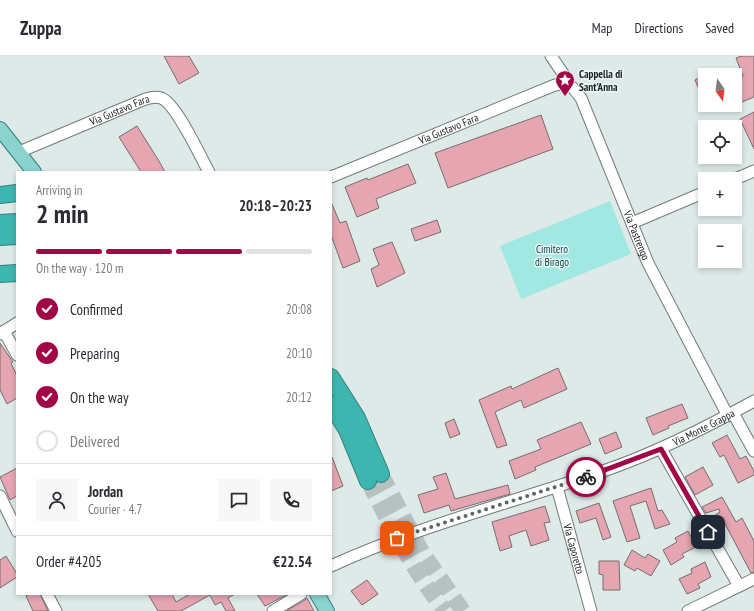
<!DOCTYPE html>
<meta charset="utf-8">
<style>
body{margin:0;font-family:"PT Sans Narrow",sans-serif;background:#f7f7f7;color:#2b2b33;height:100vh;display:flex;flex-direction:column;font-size:15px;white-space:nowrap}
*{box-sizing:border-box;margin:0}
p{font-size:13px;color:#7c7c81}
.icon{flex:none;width:22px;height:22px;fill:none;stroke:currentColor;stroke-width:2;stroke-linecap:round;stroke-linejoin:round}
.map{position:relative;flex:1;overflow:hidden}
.details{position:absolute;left:16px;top:115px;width:316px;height:424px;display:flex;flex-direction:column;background:#fff;border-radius:0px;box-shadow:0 2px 6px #0003}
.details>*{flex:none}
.needle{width:26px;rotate:166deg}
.buttons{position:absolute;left:698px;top:12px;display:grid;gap:8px}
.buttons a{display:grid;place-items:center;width:44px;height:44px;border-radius:0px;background:#fff;box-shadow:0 2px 6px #0003;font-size:20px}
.pin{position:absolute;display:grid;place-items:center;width:34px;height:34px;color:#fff;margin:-17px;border-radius:8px;box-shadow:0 2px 6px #0006}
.courier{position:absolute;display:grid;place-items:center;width:40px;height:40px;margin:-20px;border:3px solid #a10646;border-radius:50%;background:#fff;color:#222;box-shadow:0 1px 5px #0007}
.headline em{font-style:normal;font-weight:600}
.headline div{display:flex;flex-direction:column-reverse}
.headline{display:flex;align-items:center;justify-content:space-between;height:68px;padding:0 20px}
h1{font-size:26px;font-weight:600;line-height:30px}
.bar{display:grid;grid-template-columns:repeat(4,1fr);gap:6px 4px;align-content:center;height:48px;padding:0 20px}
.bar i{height:5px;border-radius:3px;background:#e1e1e2}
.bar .current{background:#a10646}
.bar p{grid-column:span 4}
.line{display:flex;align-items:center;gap:10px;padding:0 20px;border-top:1px solid #e1e1e2}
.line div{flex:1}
.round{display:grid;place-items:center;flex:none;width:42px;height:42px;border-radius:0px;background:#f7f7f7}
ol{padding:0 20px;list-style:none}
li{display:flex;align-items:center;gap:12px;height:44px}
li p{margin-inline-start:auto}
li .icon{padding:4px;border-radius:50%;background:#a10646;color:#fff;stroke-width:4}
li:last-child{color:#7c7c81}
li i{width:22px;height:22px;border:2px solid #e1e1e2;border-radius:50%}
header{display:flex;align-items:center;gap:24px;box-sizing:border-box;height:56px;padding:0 20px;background:#fff;border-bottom:1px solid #e1e1e2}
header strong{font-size:19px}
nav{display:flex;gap:22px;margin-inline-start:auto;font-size:14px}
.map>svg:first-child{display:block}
.green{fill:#a1e8e2}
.building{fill:#e5a5b1;stroke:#786d6f}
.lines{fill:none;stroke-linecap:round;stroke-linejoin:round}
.highway-tunnel{stroke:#b6c1c0;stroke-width:16;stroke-dasharray:16 8;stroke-linecap:butt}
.minor-casing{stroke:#717c7b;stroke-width:13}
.major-casing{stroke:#31817c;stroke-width:16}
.highway-casing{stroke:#31817c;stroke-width:18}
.minor{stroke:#fff;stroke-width:11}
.major{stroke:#8bd3cf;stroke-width:14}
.highway{stroke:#3db6af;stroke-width:16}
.done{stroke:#5e6665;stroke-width:4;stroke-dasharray:0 7.2}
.route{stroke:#a10646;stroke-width:5}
.labels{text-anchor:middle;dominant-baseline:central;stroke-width:3;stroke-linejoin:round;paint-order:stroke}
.poi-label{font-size:11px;font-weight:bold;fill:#1a1f1e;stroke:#eaf7f6;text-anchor:start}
.street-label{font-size:11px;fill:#1a1f1e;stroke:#eaf7f6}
.park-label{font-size:11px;fill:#004945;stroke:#eaf7f6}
</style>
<header>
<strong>Zuppa</strong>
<nav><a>Map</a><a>Directions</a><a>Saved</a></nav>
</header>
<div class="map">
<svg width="754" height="555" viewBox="0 0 754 555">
<rect width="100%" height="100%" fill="#ddeae8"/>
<path class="green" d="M610,145L631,198L521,243L500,190Z"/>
<path class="building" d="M164,0H189L199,17L179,28Z
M742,0H754V41L735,49V24L743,20L736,2Z
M705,19V47L695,24Z
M754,56V93L740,63Z
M541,59L553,93L448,132L435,97Z
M137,70L159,105L165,116H141L119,81Z
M408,108L416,127L376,143L379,152L357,161L345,131L367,122L368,124Z
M331,146L340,167L346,165L360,205L343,212L331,179Z
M437,164L441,176L415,185L411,173Z
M392,186L405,217L377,231L371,213L379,209L373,193Z
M0,287L13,306L11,307L17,320V342L7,348L0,334Z
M558,312L567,333L524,352L521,344L495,356L507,389L497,392L479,344L511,330L512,333Z
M682,348L688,362L668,370L669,372L653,379L646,362Z
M454,363L460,378L450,382L445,367Z
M581,366L591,388L535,411L536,414L515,423L509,405L541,393L537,384Z
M616,376L622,391L605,398L599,383Z
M727,379L740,403L746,400L754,415V419L738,427L724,399L720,401L712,387Z
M332,401L343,430L331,435V402Z
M703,411L713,429L695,439L685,421Z
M17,412V440L10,444L0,421Z
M446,417L455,443L508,429L510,438L451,455L449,449L424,457L418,439L438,433L433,421Z
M651,432L658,455L662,454L670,468L655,473L646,445L630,450L640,482L627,486L613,445Z
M722,441L736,466L742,462L754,485V516L751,517L723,464L712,469L709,463L720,456L719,453L706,457L702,451Z
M599,447L611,481L603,484L596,462L580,467L576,455Z
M545,450L550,466L544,467L549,484L531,490L526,474L509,480L512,491L500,495L492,466Z
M688,475L696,491L682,498L684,501L671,509L663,494L677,486L675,482Z
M632,494L645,502L648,498L660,505L651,520L637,512L635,515L624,509Z
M6,500L17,518V521L0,532V504Z
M599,505H619L620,534H603V519L599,518Z
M705,506L711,521L698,528L700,532L687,538L679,523L692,517L691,513Z
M367,524L378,538L362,549L351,535Z
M30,538H40L48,555H33L26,540Z
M148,538H172L176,546L190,538H235L228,542L235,555H226L221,546L215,549L210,539L181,555H158Z
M257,538H288L265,550Z
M307,542L314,555H286L305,544Z"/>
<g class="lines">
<path class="highway-tunnel" d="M381,418L422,496L463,555
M368,425C391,471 413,515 445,555"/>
<defs>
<g id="minor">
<path id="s1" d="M551,0L564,19L566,27L573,32L581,42L648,207L728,360"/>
<path id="s2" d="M19,96L143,44C149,42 155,40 161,42C176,47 200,100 209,116"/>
<path id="s3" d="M331,121L555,29L566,27"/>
<path d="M735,123L754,115"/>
<path d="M632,167L705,136"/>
<path d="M4,275L17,299"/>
<path d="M0,278L17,267"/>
<path d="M733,357L754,395"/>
<path d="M661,393L739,530"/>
<path id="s4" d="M557,431L591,555"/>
<path d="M0,440L17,475"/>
<path id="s5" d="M331,510C420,469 516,446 609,413C660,395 707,371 754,345"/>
<path d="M47,538L56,555"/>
<path d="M273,555L301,538"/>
<path d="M688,555L754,523"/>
</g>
<path id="major" d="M0,73L34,116
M317,538L327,555"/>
<path id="highway" d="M0,139L17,137
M0,167L17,166
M0,181L17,180
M0,218L17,217
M331,321L357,362L381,418
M331,348L347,374L368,425"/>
</defs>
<use href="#minor" class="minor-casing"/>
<use href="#major" class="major-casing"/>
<use href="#highway" class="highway-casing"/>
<use href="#minor" class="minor"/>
<use href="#major" class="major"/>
<use href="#highway" class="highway"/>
</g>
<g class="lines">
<path class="done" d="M397,482L586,421"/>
<path class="route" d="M586,421L661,393L708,476"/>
</g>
<defs>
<symbol id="sight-pin" viewBox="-11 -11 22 30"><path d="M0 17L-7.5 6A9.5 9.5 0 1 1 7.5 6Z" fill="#a10646" stroke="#eaf7f6"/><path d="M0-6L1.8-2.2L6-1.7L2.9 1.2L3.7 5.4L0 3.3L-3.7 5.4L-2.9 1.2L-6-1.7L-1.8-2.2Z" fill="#fff"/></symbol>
</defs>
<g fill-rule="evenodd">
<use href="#sight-pin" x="554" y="13" width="22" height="30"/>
</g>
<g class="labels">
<g class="poi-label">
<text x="579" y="18">Cappella di<tspan x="579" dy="13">Sant'Anna</tspan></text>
</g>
<g class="street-label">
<text stroke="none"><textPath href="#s2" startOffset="109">Via Gustavo Fara</textPath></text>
<text stroke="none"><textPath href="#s3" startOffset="127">Via Gustavo Fara</textPath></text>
<text stroke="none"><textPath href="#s1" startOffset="201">Via Pastrengo</textPath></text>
<text stroke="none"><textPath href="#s5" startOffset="398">Via Monte Grappa</textPath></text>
<text stroke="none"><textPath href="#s4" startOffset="64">Via Caporetto</textPath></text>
</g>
<g class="park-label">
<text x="552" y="193">Cimitero<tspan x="552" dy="13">di Birago</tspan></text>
</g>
</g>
</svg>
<div class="buttons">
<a><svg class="needle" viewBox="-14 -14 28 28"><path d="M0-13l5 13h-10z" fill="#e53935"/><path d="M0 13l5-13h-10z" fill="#7c7c81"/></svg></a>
<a><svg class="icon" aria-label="locate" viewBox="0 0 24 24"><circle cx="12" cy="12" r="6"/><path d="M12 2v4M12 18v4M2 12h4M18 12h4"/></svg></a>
<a>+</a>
<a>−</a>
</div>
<div class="pin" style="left:397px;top:482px;background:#ea580c"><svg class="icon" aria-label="bag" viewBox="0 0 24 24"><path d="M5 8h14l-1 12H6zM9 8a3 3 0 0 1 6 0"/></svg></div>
<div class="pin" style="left:708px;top:476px;background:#1f2937"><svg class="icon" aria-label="home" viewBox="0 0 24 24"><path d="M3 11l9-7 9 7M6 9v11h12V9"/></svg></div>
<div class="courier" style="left:586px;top:421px"><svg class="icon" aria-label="bike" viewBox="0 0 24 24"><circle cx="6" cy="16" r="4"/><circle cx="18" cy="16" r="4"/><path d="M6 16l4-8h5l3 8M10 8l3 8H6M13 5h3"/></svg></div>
<section class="details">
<div class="headline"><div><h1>2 min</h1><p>Arriving in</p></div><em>20:18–20:23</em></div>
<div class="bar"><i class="current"></i><i class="current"></i><i class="current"></i><i></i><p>On the way · 120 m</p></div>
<ol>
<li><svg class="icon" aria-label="check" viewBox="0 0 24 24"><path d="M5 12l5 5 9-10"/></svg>Confirmed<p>20:08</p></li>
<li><svg class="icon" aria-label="check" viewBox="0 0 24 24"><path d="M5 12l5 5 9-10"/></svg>Preparing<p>20:10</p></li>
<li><svg class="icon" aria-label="check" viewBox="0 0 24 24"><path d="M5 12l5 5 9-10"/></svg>On the way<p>20:12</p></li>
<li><i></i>Delivered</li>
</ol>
<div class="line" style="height:72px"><a class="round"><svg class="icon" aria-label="person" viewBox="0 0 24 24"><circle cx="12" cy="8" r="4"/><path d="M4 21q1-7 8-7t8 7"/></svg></a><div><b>Jordan</b><p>Courier · 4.7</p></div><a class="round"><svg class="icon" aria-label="chat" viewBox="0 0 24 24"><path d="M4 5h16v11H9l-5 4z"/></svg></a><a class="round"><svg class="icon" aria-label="phone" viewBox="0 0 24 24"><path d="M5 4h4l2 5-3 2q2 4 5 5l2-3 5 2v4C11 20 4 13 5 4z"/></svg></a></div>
<div class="line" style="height:52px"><div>Order #4205</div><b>€22.54</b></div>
</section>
</div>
